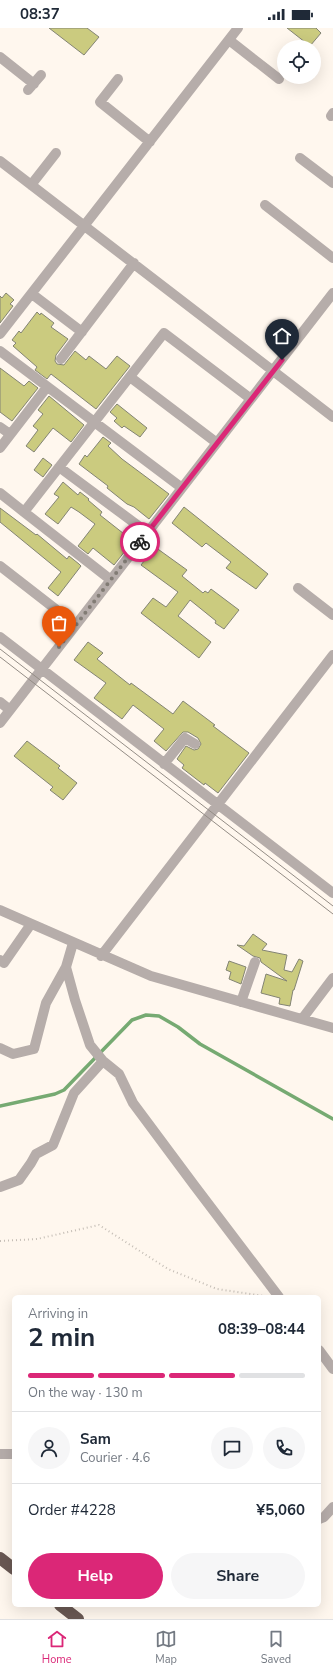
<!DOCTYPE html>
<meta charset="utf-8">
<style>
body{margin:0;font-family:"Nunito Sans",sans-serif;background:#f6f6f7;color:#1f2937;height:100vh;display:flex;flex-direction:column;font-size:15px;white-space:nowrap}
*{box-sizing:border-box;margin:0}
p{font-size:13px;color:#747a83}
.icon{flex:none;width:22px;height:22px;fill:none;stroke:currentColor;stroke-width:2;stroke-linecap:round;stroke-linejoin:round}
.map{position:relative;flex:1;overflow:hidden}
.panel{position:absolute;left:12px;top:1267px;width:309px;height:312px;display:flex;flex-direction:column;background:#fff;border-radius:6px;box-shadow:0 4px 16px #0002}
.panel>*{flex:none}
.fabs{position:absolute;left:277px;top:12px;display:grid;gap:8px}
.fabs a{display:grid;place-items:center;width:44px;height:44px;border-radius:50%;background:#fff;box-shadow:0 4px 16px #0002;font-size:20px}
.pin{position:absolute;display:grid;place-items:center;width:34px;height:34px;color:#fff;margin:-41px -17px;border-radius:50% 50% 50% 0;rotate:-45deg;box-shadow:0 0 4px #0007}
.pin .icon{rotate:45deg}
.courier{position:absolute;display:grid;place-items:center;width:40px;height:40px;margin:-20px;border:3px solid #db2777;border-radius:50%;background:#fff;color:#222;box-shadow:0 1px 5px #0007}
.summary em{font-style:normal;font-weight:700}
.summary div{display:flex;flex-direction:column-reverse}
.summary{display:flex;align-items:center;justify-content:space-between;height:68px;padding:0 16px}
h1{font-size:26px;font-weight:700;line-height:30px}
.bar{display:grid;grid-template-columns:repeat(4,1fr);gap:6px 4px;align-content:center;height:48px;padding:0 16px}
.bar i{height:5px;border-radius:3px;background:#e0e1e3}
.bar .current{background:#db2777}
.bar p{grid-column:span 4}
.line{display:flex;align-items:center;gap:10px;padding:0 16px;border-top:1px solid #e0e1e3}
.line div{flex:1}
.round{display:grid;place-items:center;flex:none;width:42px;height:42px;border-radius:21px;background:#f6f6f7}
.cta{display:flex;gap:8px;margin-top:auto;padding:8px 16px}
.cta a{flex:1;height:46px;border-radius:24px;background:#db2777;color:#fff;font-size:16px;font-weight:700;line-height:46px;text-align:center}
.cta a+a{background:#f6f6f7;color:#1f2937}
.status{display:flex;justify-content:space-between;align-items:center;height:28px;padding:0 20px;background:#fff;direction:ltr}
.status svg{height:11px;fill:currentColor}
.dock{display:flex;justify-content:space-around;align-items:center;height:56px;border-top:1px solid #e0e1e3;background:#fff;font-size:11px;color:#747a83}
.dock a{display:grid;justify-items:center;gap:2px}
.dock .current{color:#db2777}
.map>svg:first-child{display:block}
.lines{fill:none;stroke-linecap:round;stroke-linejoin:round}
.stream{stroke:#76aa72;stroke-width:3.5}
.building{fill:#cbcb7f;stroke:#838474}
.path{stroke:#c5beb6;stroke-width:2;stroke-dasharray:1 3;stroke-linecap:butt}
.minor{stroke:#b6adaa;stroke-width:10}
.highway{stroke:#695853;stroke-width:12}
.tram{stroke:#948d86;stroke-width:1}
.done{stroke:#827c75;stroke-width:4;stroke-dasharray:0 7.2}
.route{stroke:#db2777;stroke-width:5}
</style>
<div class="status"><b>08:37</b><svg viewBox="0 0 49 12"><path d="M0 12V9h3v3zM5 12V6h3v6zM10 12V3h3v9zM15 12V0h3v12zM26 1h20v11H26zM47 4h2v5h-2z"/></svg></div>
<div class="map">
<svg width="333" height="1591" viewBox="0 0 333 1591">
<rect width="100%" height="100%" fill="#fff7ee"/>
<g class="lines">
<path class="stream" d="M0,1078L55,1066L64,1062L132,992L146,987L159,988L178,999L200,1016L333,1091"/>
</g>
<path class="building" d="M49,0H87L99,9L84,27Z
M287,0H316L321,5L310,18Z
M6,265L14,272L10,276L13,278L0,295V268L2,270Z
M37,284L40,287L41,285L54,295L51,299L68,311L56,327L55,333L57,336L64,337L75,323L86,332L89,328L106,341L117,328L130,338L96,381L51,346L47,351L35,342L37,339L13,318L16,315L12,312L19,303L21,305Z
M0,340L24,358L29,353L38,360L12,393L0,384Z
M49,368L84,397L71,414L53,400L34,424L26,418L38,402L33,398L43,386L38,382Z
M117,376L147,400L140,409L124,398L122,400L114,393L117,390L110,384Z
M103,409L111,415L108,418L122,431L169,466L149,491L134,479L127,476L107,460L108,458L79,436L85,427L87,429Z
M43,430L52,437L43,449L34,442Z
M63,454L78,467L80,464L89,471L88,472L102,484L100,487L133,513L114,537L93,520L88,526L78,518L95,496L79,484L71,479L58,496L45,486L59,469L54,466Z
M184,479L268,546L256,561L226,540L231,534L206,515L202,519L172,495Z
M0,480L36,507L37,506L67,531L69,528L79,536L81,538L58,568L48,560L61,544L0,494Z
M155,519L187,542L182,548L203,565L205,563L208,565L211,561L239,582L224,601L215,595L216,593L190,572L178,588L211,614L199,630L141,585L153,570L166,579L178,564L141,537Z
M88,614L103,625L97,631L130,657L131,655L173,686L183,673L215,697L213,698L249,725L218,765L205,755L204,757L182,740L184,737L177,731L186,718L194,722L198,721L201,716L198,710L188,704H183L166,723L154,713L164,701L133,677L122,691L94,670L106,655L74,632Z
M27,713L60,738L58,740L77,755L63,772L50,762L53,759L14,728Z
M253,906L267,916L262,922L287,927L284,942L292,944L299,931L303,933L294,962H293L290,978L279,976L280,970L261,965L266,946L287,953L261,934L260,930L253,928L237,917L244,918Z
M229,933L246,939L241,956L229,951L231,944L226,942Z"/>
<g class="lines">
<path class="path" d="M0,1213L37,1211L99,1197L168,1241L217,1261L264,1268"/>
<path class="minor" d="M229,12L279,51
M0,29L34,56
M118,51L100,74L150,114
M28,62L41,47
M331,88L333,85
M300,130L333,155
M0,133L333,389
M31,157L56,125
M265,177L333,230
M32,266L82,304
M0,306L238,0
M0,323L182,460
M61,331L134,235
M130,349L217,415
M0,399L10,406
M0,420L47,359
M59,439L148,505
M0,465L24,484
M0,538L76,597
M111,552L24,484L164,305L251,371
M298,560L333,587
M0,609L333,865
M0,674L10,682
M0,695L333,265
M164,736L185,710L195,716
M0,882L151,948L333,1000
M101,928L333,627
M0,932L4,935L31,896
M66,939L75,972L90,1017L103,1033L119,1046L133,1075L194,1157L279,1269
M241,974L255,934
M302,991L333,950
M0,1020L13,1026L34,1021L46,975L66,939L73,915
M0,1159L19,1152L31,1135L36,1126L53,1117L74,1065L103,1033
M319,1322L333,1341
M0,1426H14
M319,1491L324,1489L333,1479"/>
<path class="highway" d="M0,1530L14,1541
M60,1577L78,1591"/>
<path class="tram" d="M0,621L333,878
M0,629L333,886"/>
</g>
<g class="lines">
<path class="done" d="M59,619L140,514"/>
<path class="route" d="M140,514L282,332"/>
</g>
</svg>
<div class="fabs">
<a><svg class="icon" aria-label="locate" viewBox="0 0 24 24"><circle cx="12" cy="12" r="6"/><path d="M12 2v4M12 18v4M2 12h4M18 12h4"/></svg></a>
</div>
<div class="pin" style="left:59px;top:619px;background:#ea580c"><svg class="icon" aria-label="bag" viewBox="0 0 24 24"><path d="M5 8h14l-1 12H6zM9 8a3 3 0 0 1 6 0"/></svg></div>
<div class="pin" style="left:282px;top:332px;background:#1f2937"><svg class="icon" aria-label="home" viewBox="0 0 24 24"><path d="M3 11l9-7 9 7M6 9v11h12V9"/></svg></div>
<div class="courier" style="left:140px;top:514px"><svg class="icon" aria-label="bike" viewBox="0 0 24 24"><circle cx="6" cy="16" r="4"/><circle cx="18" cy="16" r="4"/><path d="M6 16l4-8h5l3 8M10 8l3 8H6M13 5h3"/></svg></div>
<section class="panel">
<div class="summary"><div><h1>2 min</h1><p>Arriving in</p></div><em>08:39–08:44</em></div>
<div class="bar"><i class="current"></i><i class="current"></i><i class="current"></i><i></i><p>On the way · 130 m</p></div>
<div class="line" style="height:72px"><a class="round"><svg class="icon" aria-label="person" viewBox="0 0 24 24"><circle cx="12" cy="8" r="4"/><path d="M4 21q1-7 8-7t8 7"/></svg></a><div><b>Sam</b><p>Courier · 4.6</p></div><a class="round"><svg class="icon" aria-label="chat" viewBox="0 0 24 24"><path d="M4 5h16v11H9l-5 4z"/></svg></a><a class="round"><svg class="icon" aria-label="phone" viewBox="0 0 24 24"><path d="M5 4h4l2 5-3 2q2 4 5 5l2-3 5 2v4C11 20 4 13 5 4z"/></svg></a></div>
<div class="line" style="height:52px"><div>Order #4228</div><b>¥5,060</b></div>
<div class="cta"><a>Help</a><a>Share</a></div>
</section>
</div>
<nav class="dock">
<a class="current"><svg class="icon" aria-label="home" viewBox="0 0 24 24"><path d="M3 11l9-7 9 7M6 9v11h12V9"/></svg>Home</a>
<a><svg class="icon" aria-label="map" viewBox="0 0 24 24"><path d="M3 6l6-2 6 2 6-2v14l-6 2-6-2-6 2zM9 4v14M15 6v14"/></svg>Map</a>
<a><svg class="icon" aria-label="saved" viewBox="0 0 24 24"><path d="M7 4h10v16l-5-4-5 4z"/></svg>Saved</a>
</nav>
